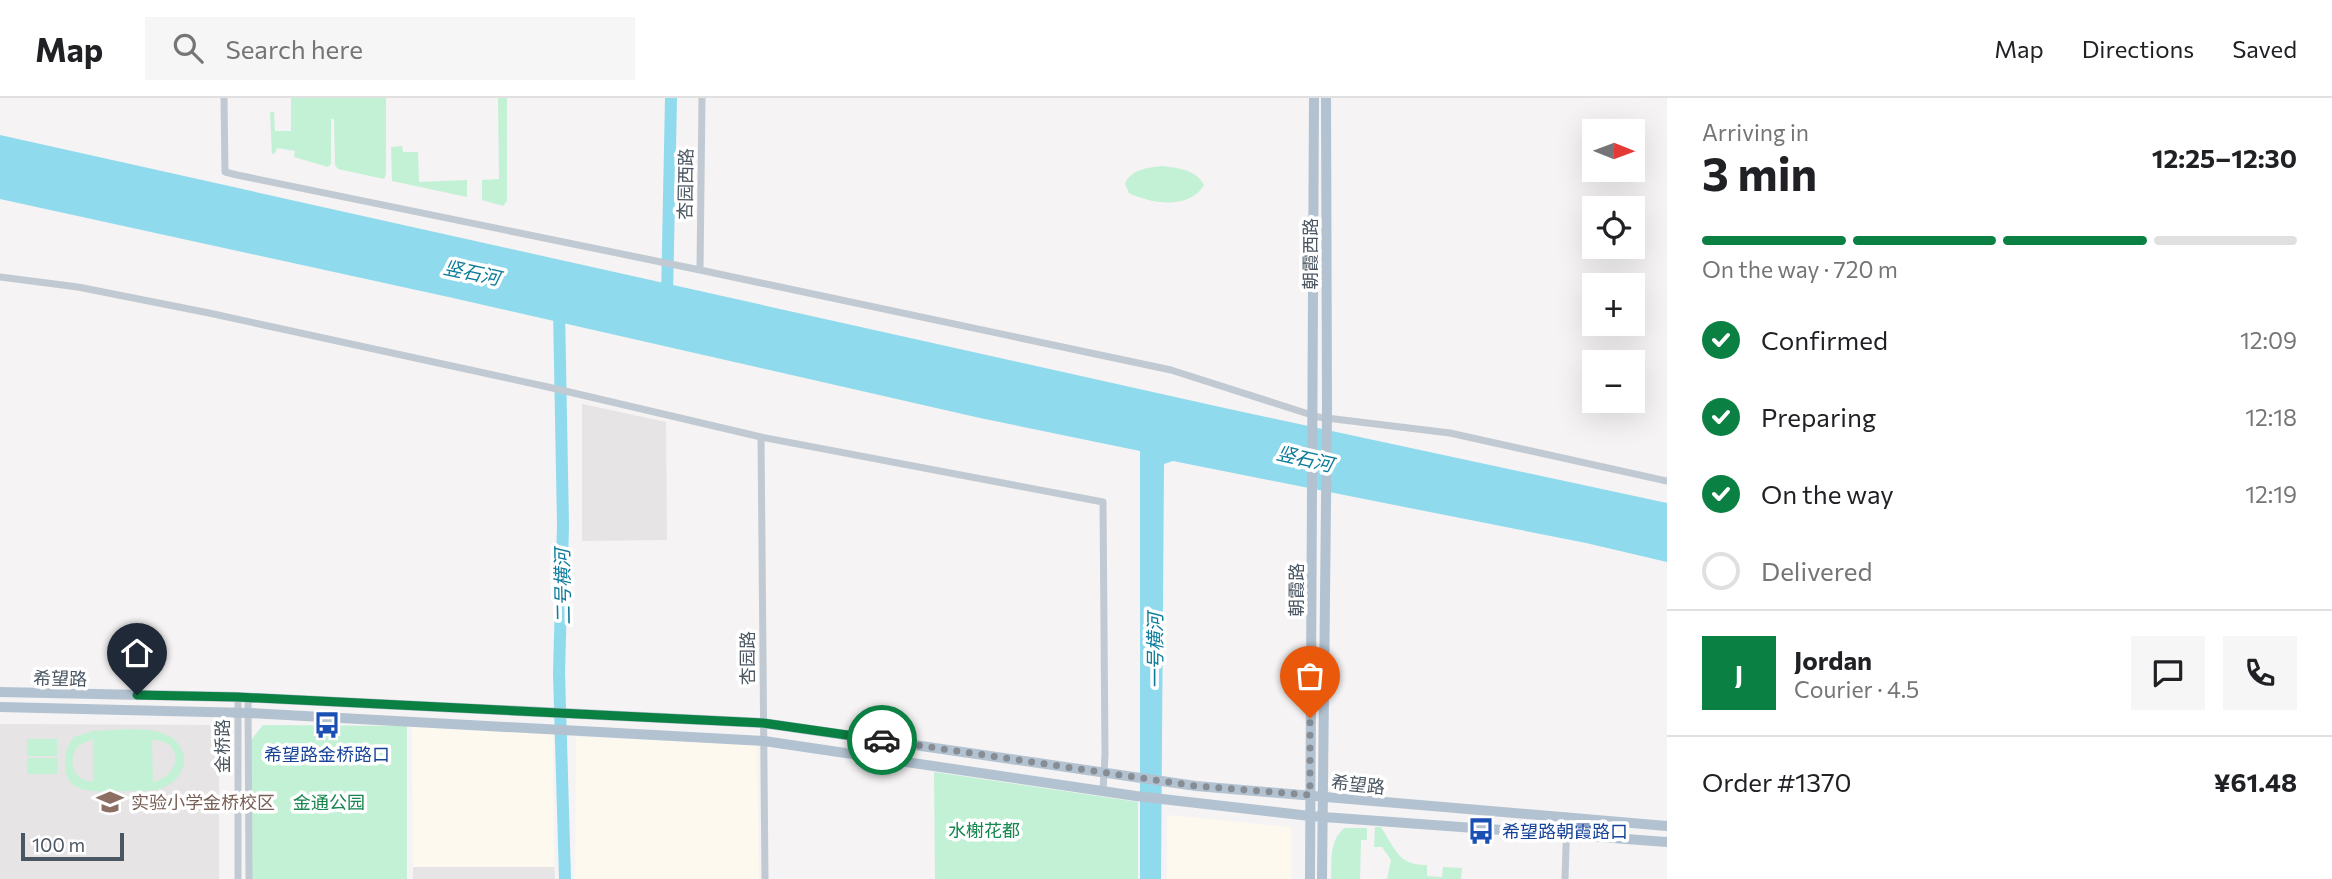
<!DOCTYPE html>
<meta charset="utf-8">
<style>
body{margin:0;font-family:Commissioner,"Noto Sans SC",sans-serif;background:#f6f6f6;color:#202124;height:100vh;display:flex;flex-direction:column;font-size:26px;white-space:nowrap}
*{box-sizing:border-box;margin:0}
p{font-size:23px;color:#757577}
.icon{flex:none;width:38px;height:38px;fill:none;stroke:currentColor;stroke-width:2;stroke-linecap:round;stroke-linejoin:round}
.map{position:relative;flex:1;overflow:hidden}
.drawer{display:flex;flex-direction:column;background:#fff;width:665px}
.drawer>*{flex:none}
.needle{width:46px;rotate:91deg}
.tools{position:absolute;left:1582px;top:21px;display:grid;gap:14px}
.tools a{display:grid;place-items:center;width:63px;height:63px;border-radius:0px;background:#fff;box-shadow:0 7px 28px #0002;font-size:35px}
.scale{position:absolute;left:21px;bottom:18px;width:103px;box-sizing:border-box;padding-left:7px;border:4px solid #4a5661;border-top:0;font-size:19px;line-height:24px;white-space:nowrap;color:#4a5661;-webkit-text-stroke:5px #fff;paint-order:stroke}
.pin{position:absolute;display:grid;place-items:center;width:60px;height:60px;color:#fff;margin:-72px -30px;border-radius:50% 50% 50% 0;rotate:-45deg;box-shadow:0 0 7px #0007}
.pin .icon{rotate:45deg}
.courier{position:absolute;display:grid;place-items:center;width:70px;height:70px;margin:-35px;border:5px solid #0b8043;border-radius:50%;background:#fff;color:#222;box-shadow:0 2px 9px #0007}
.headline em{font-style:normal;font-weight:700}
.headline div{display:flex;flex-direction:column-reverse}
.headline{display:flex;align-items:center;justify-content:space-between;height:119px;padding:0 35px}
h1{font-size:46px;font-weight:700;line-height:52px}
.bar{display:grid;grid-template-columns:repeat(4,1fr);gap:10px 7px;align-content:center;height:84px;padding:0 35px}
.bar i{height:9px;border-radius:5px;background:#e0e0e0}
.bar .active{background:#0b8043}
.bar p{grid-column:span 4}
.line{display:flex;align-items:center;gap:18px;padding:0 35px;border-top:2px solid #e0e0e0}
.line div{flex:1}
.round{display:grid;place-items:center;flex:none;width:74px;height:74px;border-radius:0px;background:#f6f6f6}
ol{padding:0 35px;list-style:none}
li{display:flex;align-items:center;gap:21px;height:77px}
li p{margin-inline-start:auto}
li .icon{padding:7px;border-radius:50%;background:#0b8043;color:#fff;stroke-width:4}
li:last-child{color:#757577}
li i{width:38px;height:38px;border:4px solid #e0e0e0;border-radius:50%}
header{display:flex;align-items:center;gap:42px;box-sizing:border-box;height:98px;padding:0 35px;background:#fff;border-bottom:2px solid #e0e0e0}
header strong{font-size:33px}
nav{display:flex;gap:38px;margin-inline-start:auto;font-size:24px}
.search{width:490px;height:63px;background:#f6f6f6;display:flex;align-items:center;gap:18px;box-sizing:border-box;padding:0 24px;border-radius:0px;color:#757577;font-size:26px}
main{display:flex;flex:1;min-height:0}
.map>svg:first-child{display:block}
.commercial{fill:#fdf9ef}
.education{fill:#e6e4e5}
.green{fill:#c3f1d5;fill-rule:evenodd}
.water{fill:#90daee}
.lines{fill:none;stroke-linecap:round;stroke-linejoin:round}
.river{stroke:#90daee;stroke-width:12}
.minor{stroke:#c1cad2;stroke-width:7}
.major{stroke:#b3c2d1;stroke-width:10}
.done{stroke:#868d94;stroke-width:7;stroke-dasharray:0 12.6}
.route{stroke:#0b8043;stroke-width:9}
.labels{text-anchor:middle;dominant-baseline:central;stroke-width:7;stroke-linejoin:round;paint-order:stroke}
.street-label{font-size:18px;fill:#4a5661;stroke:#fff}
.transit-label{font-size:18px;fill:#164399;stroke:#fff}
.education-label{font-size:18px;fill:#785e54;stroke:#fff;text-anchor:start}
.park-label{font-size:18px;fill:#17864f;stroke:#fff}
.water-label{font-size:19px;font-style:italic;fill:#0c7c9b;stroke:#fff}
</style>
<header>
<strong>Map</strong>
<div class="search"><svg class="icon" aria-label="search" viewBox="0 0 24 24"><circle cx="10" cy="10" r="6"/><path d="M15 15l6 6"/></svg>Search here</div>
<nav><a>Map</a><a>Directions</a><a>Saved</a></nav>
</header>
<main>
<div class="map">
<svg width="1667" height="781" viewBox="0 0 1667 781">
<rect width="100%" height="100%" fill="#f5f3f3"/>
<path class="commercial" d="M412,628L553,634L554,769H413Z
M576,639L757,646L759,781H575Z
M1167,717L1291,729V781H1167Z"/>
<path class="education" d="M582,306L666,324L667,442L582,443Z
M0,626L219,627V781H0Z
M413,769H554L555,781H413Z"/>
<path class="green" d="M291,0H386V76L384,81L338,71L335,67L334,21H331V66L328,69L294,59L295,53L277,50L275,55L272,56L270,14H274L275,33H291Z
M498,0H507V103L503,108L482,102V82L499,81Z
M402,48L403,54H418L419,84L467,82V99L392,83L391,49Z
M1162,68C1177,70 1196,71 1204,87C1189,112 1152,106 1129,95L1125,86C1131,71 1147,70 1162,68Z
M263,627L407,628V781H251V642Z
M93,633C119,633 169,623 182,652C185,659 185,666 182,672C170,697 144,693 121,693C99,693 67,698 65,669C64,657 67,648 74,639ZM93,641V683C73,684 66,662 79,647ZM152,642C184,642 182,677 153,684Z
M27,641H57V658H27Z
M27,660H58L57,676H27Z
M934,674L1138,704V781H935Z
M1375,729H1381C1395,751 1399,768 1427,767V778L1442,779L1443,769L1462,770L1461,781H1387L1391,762L1382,749H1374Z
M1344,730H1367V742H1361L1360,781H1331C1332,761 1329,744 1344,730Z"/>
<path class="water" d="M0,37L1220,309L1667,405V464L1586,445L1173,363L1164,366L1161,781H1140V353L980,320L453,200L0,101Z"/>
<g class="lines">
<path class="river" d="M667,199L671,0
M559,211L563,428L559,575L565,781"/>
<path class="minor" d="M224,0L225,74L237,77L700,172L1171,272L1318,319L1450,335L1667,383
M700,172L702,0
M0,179L78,189L209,215L548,289L761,339L1103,404L1105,657L1103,693
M761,339L765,781
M238,599V781
M248,600L249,781
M1565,781L1567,718"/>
<path class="major" d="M0,594L238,599L763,625L1196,688L1667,728
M0,609L249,615L764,643L1136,698L1310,718L1667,744
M1310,781L1314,0
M1322,781L1327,311L1326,0"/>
</g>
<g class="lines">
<path class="done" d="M882,642L1196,688L1310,697V620"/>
<path class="route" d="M137,597L237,599L763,625L882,642"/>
</g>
<defs>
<symbol id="bus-bare" viewBox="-9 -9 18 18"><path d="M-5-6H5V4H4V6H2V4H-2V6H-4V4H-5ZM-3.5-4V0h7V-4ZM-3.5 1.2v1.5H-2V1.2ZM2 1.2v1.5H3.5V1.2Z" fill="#1a4fb4" stroke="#fff" stroke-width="2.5" paint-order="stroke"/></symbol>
<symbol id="school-bare" viewBox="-9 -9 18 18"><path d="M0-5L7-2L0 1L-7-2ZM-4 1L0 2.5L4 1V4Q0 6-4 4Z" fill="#8d6e63" stroke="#fff" stroke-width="2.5" paint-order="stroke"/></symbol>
</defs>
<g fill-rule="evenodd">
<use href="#bus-bare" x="308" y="608" width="38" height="38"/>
<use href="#school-bare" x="91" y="685" width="38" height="38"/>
<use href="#bus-bare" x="1462" y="714" width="38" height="38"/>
</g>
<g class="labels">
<g class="street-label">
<text transform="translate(685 86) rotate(-89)">杏园西路</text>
<text transform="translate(1310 156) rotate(-90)">朝霞西路</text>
<text transform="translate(1296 492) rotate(-90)">朝霞路</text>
<text transform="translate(747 560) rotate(-90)">杏园路</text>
<text transform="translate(60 580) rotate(1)">希望路</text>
<text transform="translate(222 648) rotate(-90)">金桥路</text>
<text transform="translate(1358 686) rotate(6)">希望路</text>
</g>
<g class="transit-label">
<text x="327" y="656">希望路金桥路口</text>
<text x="1502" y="733" text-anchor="start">希望路朝霞路口</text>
</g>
<g class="education-label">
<text x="131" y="704">实验小学金桥校区</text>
</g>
<g class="park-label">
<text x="329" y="704">金通公园</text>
<text x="984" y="732">水榭花都</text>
</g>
<g class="water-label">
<text transform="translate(472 174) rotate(12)">竖石河</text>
<text transform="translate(1305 360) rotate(13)">竖石河</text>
<text transform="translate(562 489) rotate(-91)">二号横河</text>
<text transform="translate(1154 553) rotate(-90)">一号横河</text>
</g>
</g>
</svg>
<div class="tools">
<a><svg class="needle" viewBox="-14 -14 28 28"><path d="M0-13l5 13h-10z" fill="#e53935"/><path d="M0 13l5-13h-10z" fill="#757577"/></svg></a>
<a><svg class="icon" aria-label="locate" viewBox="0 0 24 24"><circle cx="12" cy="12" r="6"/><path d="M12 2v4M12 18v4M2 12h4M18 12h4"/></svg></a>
<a>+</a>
<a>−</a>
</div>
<div class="scale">100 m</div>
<div class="pin" style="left:1310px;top:620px;background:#ea580c"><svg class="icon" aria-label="bag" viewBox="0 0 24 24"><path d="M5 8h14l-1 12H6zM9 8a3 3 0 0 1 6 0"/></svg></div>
<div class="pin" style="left:137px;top:597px;background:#1f2937"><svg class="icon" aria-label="home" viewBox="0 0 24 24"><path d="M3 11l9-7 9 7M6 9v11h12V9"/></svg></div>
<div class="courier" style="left:882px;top:642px"><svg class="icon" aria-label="car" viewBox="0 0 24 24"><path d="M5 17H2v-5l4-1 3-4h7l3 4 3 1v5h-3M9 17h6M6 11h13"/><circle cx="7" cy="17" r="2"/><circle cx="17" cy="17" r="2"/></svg></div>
</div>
<section class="drawer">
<div class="headline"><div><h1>3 min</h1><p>Arriving in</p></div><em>12:25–12:30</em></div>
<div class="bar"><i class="active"></i><i class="active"></i><i class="active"></i><i></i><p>On the way · 720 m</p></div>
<ol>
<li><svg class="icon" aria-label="check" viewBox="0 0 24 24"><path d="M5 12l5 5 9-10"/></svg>Confirmed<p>12:09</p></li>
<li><svg class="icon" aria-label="check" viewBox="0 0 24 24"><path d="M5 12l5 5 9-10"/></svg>Preparing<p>12:18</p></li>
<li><svg class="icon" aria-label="check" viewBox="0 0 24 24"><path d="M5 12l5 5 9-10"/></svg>On the way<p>12:19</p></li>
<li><i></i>Delivered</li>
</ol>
<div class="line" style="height:126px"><b class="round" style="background:#0b8043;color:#fff">J</b><div><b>Jordan</b><p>Courier · 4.5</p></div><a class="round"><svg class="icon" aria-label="chat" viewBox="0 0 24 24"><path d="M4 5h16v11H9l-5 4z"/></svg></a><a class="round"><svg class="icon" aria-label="phone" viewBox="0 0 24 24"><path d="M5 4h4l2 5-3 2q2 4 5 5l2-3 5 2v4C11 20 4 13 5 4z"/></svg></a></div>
<div class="line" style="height:91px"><div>Order #1370</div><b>¥61.48</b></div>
</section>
</main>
